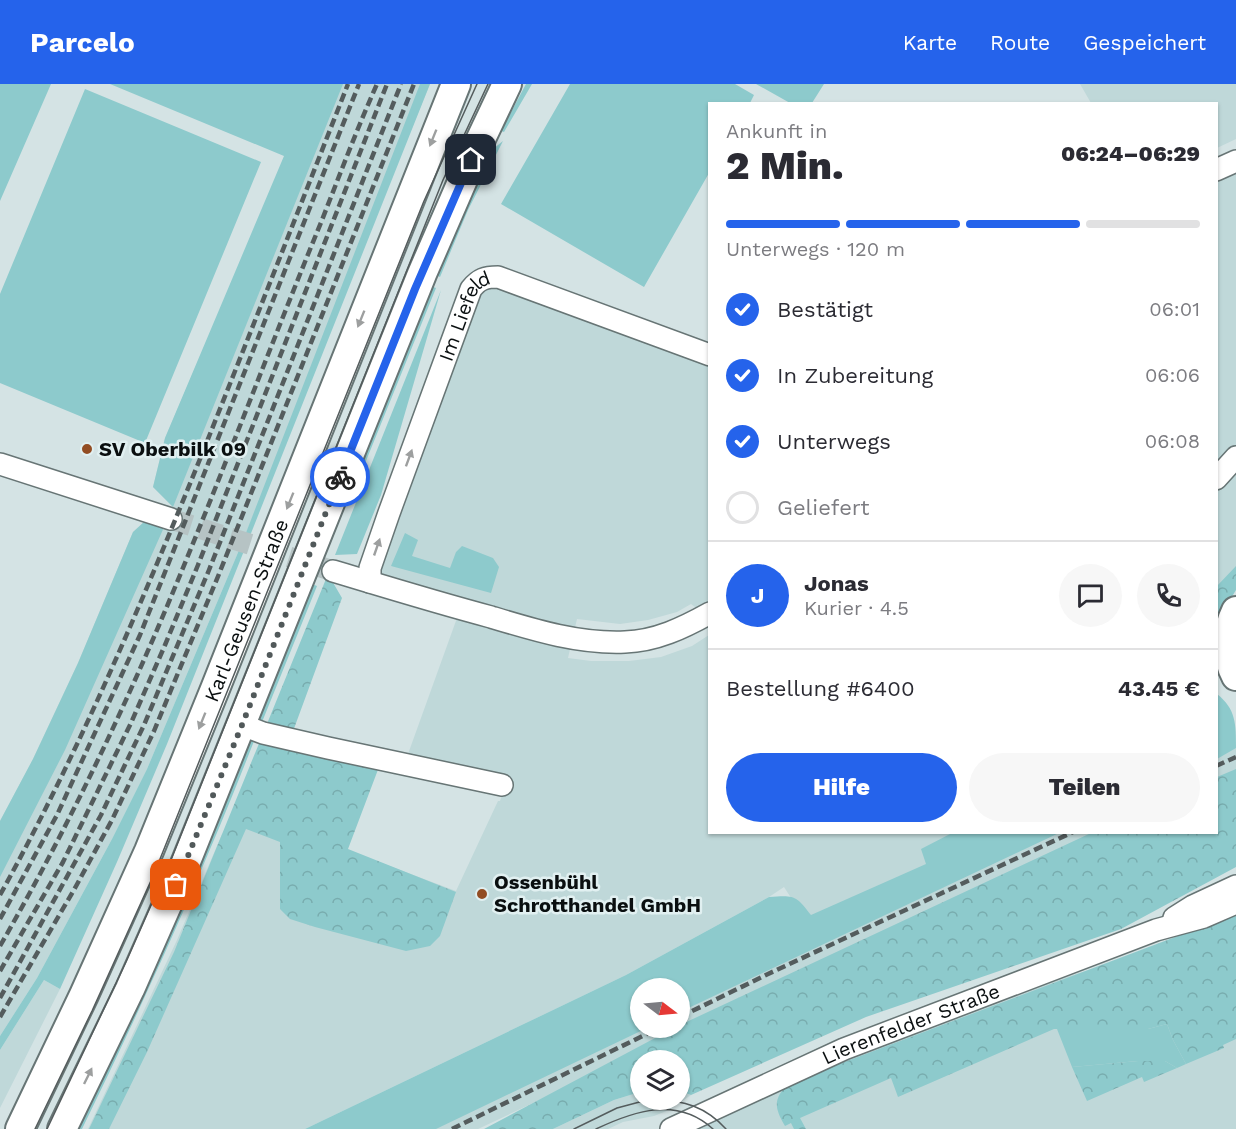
<!DOCTYPE html>
<html lang="de">
<meta charset="utf-8">
<style>
body{margin:0;font-family:"Work Sans",sans-serif;background:#f7f7f7;color:#2b2b33;height:100vh;display:flex;flex-direction:column;font-size:22px;white-space:nowrap}
*{box-sizing:border-box;margin:0}
p{font-size:20px;color:#7c7c81}
.icon{flex:none;width:33px;height:33px;fill:none;stroke:currentColor;stroke-width:2;stroke-linecap:round;stroke-linejoin:round}
.map{position:relative;flex:1;overflow:hidden}
.panel{position:absolute;left:708px;top:18px;width:510px;height:732px;display:flex;flex-direction:column;background:#fff;border-radius:0px;box-shadow:0 2px 4px #0004}
.panel>*{flex:none}
.needle{width:39px;rotate:106deg}
.controls{position:absolute;left:630px;top:894px;display:grid;gap:12px}
.controls a{display:grid;place-items:center;width:60px;height:60px;border-radius:50%;background:#fff;box-shadow:0 2px 4px #0004;font-size:30px}
.pin{position:absolute;display:grid;place-items:center;width:51px;height:51px;color:#fff;margin:-26px;border-radius:12px;box-shadow:0 3px 9px #0006}
.courier{position:absolute;display:grid;place-items:center;width:60px;height:60px;margin:-30px;border:4px solid #2563eb;border-radius:50%;background:#fff;color:#222;box-shadow:0 2px 8px #0007}
.head em{font-style:normal;font-weight:800}
.head div{display:flex;flex-direction:column-reverse}
.head{display:flex;align-items:center;justify-content:space-between;height:102px;padding:0 18px}
h1{font-size:39px;font-weight:800;line-height:45px}
.bar{display:grid;grid-template-columns:repeat(4,1fr);gap:9px 6px;align-content:center;height:72px;padding:0 18px}
.bar i{height:8px;border-radius:4px;background:#e1e1e2}
.bar .on{background:#2563eb}
.bar p{grid-column:span 4}
.line{display:flex;align-items:center;gap:15px;padding:0 18px;border-top:2px solid #e1e1e2}
.line div{flex:1}
.round{display:grid;place-items:center;flex:none;width:63px;height:63px;border-radius:32px;background:#f7f7f7}
ol{padding:0 18px;list-style:none}
li{display:flex;align-items:center;gap:18px;height:66px}
li p{margin-inline-start:auto}
li .icon{padding:6px;border-radius:50%;background:#2563eb;color:#fff;stroke-width:4}
li:last-child{color:#7c7c81}
li i{width:33px;height:33px;border:3px solid #e1e1e2;border-radius:50%}
.button{display:flex;gap:12px;margin-top:auto;padding:12px 18px}
.button a{flex:1;height:69px;border-radius:36px;background:#2563eb;color:#fff;font-size:24px;font-weight:800;line-height:69px;text-align:center}
.button a+a{background:#f7f7f7;color:#2b2b33}
header{display:flex;align-items:center;gap:36px;box-sizing:border-box;height:84px;padding:0 30px;background:#2563eb;color:#fff}
header strong{font-size:28px}
nav{display:flex;gap:33px;margin-inline-start:auto;font-size:21px}
.map>svg:first-child{display:block}
.built{fill:#bfd8d9}
.green{fill:#8dcacc}
.forest{fill:url(#forest-crowns)}
.lines{fill:none;stroke-linecap:round;stroke-linejoin:round}
.street-tunnel{stroke:#b6c3c4;stroke-width:21;stroke-dasharray:21 10;stroke-linecap:butt}
.street-casing{stroke:#677575;stroke-width:24}
.secondary-casing{stroke:#677575;stroke-width:32}
.street{stroke:#fff;stroke-width:21}
.secondary{stroke:#fff;stroke-width:28}
.tram{stroke:#545c5d;stroke-width:1.5}
.rail{stroke:#545c5d;stroke-width:4.5;stroke-dasharray:9 4.5;stroke-linecap:butt}
.oneway{fill:#9d9f9f}
.done{stroke:#51595a;stroke-width:6;stroke-dasharray:0 10.8}
.route{stroke:#2563eb;stroke-width:8}
.poi-dot{fill:#924d23;stroke:#e1f0f1;stroke-width:2}
.labels{text-anchor:middle;dominant-baseline:central;stroke-width:5;stroke-linejoin:round;paint-order:stroke}
.street-label{font-size:20px;fill:#0a0f10;stroke:#e1f0f1}
.poi-label{font-size:20px;font-weight:bold;fill:#0a0f10;stroke:#e1f0f1;text-anchor:start}
</style>
<header>
<strong>Parcelo</strong>
<nav><a>Karte</a><a>Route</a><a>Gespeichert</a></nav>
</header>
<div class="map">
<svg width="1236" height="1045" viewBox="0 0 1236 1045">
<defs>
<pattern id="forest-crowns" width="20" height="18" patternUnits="userSpaceOnUse" patternTransform="scale(1.5)"><rect width="20" height="18" fill="#8dcacc"/><path d="M2 6a3 3 0 1 1 6 0M12 15a3 3 0 1 1 6 0" fill="none" stroke="#78acae"/></pattern>
</defs>
<rect width="100%" height="100%" fill="#d4e3e4"/>
<path class="built" d="M317,0H430L242,459L147,685L112,755L37,894L0,952V737L33,675L78,579L133,448L144,438L165,441L173,423L153,403L165,354Z
M1080,0H1236V55L1217,64L1216,20L1091,19Z
M1236,80V483L1217,503L1216,91Z
M487,196L709,273V533L691,520L677,528L648,536L620,540L577,535L568,574L591,577H629L661,573L692,562L709,551L710,748L962,749L970,767L808,840L784,803L769,813L626,891L305,1045H88L177,856L222,750L245,743L347,766L456,807L498,717H500L507,698L408,670L457,534L373,497L469,218Z
M1236,658V707L1216,715V664Z
M1025,749H1136L877,857L478,1045H376L640,944H680V906Z
M1236,836V1045H691L784,1000L986,917L1149,868Z
M44,896L60,905L0,1024V966Z
M680,1007L691,1011L669,1026L654,1032L623,1038L608,1045H553L614,1016L640,1008V1016H680Z"/>
<path class="green" d="M0,0H51L0,117Z
M110,0H343L173,423L153,403L165,354L284,72Z
M420,0H430L167,660L117,778L60,905L44,896L0,966V952L37,894L112,755L147,685L242,459Z
M526,0H532L504,48L501,47Z
M570,0H735L754,11L750,19L710,20L709,89L644,203L501,120Z
M756,0H824L812,19H790Z
M85,5L261,78L145,359L0,299V210Z
M503,57L468,126L440,193L436,191L493,65Z
M431,202L436,204L353,409L349,407Z
M441,206L381,411L357,470L335,471Z
M144,438L165,441L65,666L0,793V737L33,675L78,579L133,448Z
M405,449L418,456L412,472L450,484L456,468L462,462L493,474L499,483L491,509L391,482Z
M312,500L317,502L260,643L257,641Z
M1217,610C1236,625 1236,640 1236,664L1217,675Z
M252,651L256,652C204,786 145,916 82,1045H77L218,735Z
M952,749H1059L680,928V904H640V944H647L436,1045H305L626,891L769,813C794,811 796,811 811,831L926,780L921,765Z
M1167,940L1173,956L1186,980L1177,984L1165,977H1138L1072,983L1057,945H1148Z"/>
<path class="forest" d="M1236,482V506L1219,534L1217,547V502Z
M328,490L342,514L292,650L379,683L348,765L456,808L440,852L430,862L406,867L315,843L290,835L280,825V758L246,745L147,968L109,1045H89L174,868Z
M1236,685V783L1121,845L866,933L691,1011L680,1007V976H640V1008L614,1016L553,1045H484L672,945L680,944V941L1091,749L1216,748L1217,693Z
M1236,830V955L1223,961L1224,964L1186,980L1173,956L1167,940L1148,945H1054L898,1013L891,994L800,1034L806,1045H794L791,1039L785,1042C774,1023 773,1015 789,999Z
M1138,977H1165L1177,984L1144,998L1142,993L1087,1017L1072,983Z"/>
<g class="lines">
<path class="street-tunnel" d="M171,435L333,487"/>
<defs>
<g id="street">
<path d="M1216,86L1236,77"/>
<path d="M0,380L171,435"/>
<path d="M1216,395L1236,373"/>
<path d="M333,487C386,503 438,519 491,533C534,546 579,560 625,558C656,557 683,544 710,529"/>
<path id="s1" d="M370,498V484L389,429L471,205C479,195 485,193 498,193L710,271"/>
<path d="M242,641L263,649L328,664L502,701"/>
<path d="M1174,834L1193,822L1236,802"/>
<path id="s2" d="M671,1045L844,965L1156,846L1204,833L1236,819"/>
</g>
<g id="secondary">
<path d="M1236,527C1226,547 1225,572 1236,592"/>
<path id="s3" d="M20,1045L84,911L149,767L215,605L456,0"/>
<path d="M62,1045L130,905L185,780L422,190L478,61L507,0"/>
</g>
</defs>
<use href="#street" class="street-casing"/>
<use href="#secondary" class="secondary-casing"/>
<use href="#street" class="street"/>
<use href="#secondary" class="secondary"/>
<path class="tram" d="M655,1016C684,1016 706,1023 726,1045
M35,1045L92,927L154,790L424,117L477,0
M47,1045L126,878L171,776L443,96L488,0
M574,1045L617,1024L647,1016
M596,1045C634,1027 677,1012 713,1045"/>
<path class="rail" d="M1216,682L1236,673
M0,811C78,670 140,523 200,375C250,250 299,125 348,0
M0,835L57,731L140,551L359,0
M0,862C72,737 133,607 187,474C233,362 276,248 322,136C340,90 357,45 377,0
M0,887L63,778L131,639L165,561L198,481L387,0
M0,914L101,731L144,641L209,486L401,0
M0,933L75,804L112,736L154,647L219,490L414,0
M680,933L768,890L1073,748
M452,1045L659,944"/>
</g>
<defs><path id="oneway-solid" d="M-6-.8H1V-3.2L6.5 0L1 3.2V.8H-6Z" transform="scale(1.5)"/></defs>
<g class="oneway">
<use href="#oneway-solid" transform="translate(433 54) rotate(112)"/>
<use href="#oneway-solid" transform="translate(361 235) rotate(112)"/>
<use href="#oneway-solid" transform="translate(409 374) rotate(-70)"/>
<use href="#oneway-solid" transform="translate(290 417) rotate(112)"/>
<use href="#oneway-solid" transform="translate(377 463) rotate(-71)"/>
<use href="#oneway-solid" transform="translate(202 637) rotate(112)"/>
<use href="#oneway-solid" transform="translate(88 992) rotate(-64)"/>
</g>
<g class="lines">
<path class="done" d="M176,801L242,641L340,393"/>
<path class="route" d="M340,393L415,205L471,76"/>
</g>
<g class="poi-dot">
<circle cx="87" cy="365" r="6"/>
<circle cx="482" cy="810" r="6"/>
</g>
<g class="labels">
<g class="street-label">
<text stroke="none"><textPath href="#s1" startOffset="284">Im Liefeld</textPath></text>
<text stroke="none"><textPath href="#s3" startOffset="566">Karl-Geusen-Straße</textPath></text>
<text stroke="none"><textPath href="#s2" startOffset="262">Lierenfelder Straße</textPath></text>
</g>
<g class="poi-label">
<text x="99" y="365">SV Oberbilk 09</text>
<text x="494" y="798">Ossenbühl<tspan x="494" dy="23">Schrotthandel GmbH</tspan></text>
</g>
</g>
</svg>
<div class="controls">
<a><svg class="needle" viewBox="-14 -14 28 28"><path d="M0-13l5 13h-10z" fill="#e53935"/><path d="M0 13l5-13h-10z" fill="#7c7c81"/></svg></a>
<a><svg class="icon" aria-label="layers" viewBox="0 0 24 24"><path d="M12 4l9 5-9 5-9-5zM3 14l9 5 9-5"/></svg></a>
</div>
<div class="pin" style="left:176px;top:801px;background:#ea580c"><svg class="icon" aria-label="bag" viewBox="0 0 24 24"><path d="M5 8h14l-1 12H6zM9 8a3 3 0 0 1 6 0"/></svg></div>
<div class="pin" style="left:471px;top:76px;background:#1f2937"><svg class="icon" aria-label="home" viewBox="0 0 24 24"><path d="M3 11l9-7 9 7M6 9v11h12V9"/></svg></div>
<div class="courier" style="left:340px;top:393px"><svg class="icon" aria-label="bike" viewBox="0 0 24 24"><circle cx="6" cy="16" r="4"/><circle cx="18" cy="16" r="4"/><path d="M6 16l4-8h5l3 8M10 8l3 8H6M13 5h3"/></svg></div>
<section class="panel">
<div class="head"><div><h1>2 Min.</h1><p>Ankunft in</p></div><em>06:24–06:29</em></div>
<div class="bar"><i class="on"></i><i class="on"></i><i class="on"></i><i></i><p>Unterwegs · 120 m</p></div>
<ol>
<li><svg class="icon" aria-label="check" viewBox="0 0 24 24"><path d="M5 12l5 5 9-10"/></svg>Bestätigt<p>06:01</p></li>
<li><svg class="icon" aria-label="check" viewBox="0 0 24 24"><path d="M5 12l5 5 9-10"/></svg>In Zubereitung<p>06:06</p></li>
<li><svg class="icon" aria-label="check" viewBox="0 0 24 24"><path d="M5 12l5 5 9-10"/></svg>Unterwegs<p>06:08</p></li>
<li><i></i>Geliefert</li>
</ol>
<div class="line" style="height:108px"><b class="round" style="background:#2563eb;color:#fff">J</b><div><b>Jonas</b><p>Kurier · 4.5</p></div><a class="round"><svg class="icon" aria-label="chat" viewBox="0 0 24 24"><path d="M4 5h16v11H9l-5 4z"/></svg></a><a class="round"><svg class="icon" aria-label="phone" viewBox="0 0 24 24"><path d="M5 4h4l2 5-3 2q2 4 5 5l2-3 5 2v4C11 20 4 13 5 4z"/></svg></a></div>
<div class="line" style="height:78px"><div>Bestellung #6400</div><b>43.45 €</b></div>
<div class="button"><a>Hilfe</a><a>Teilen</a></div>
</section>
</div>
